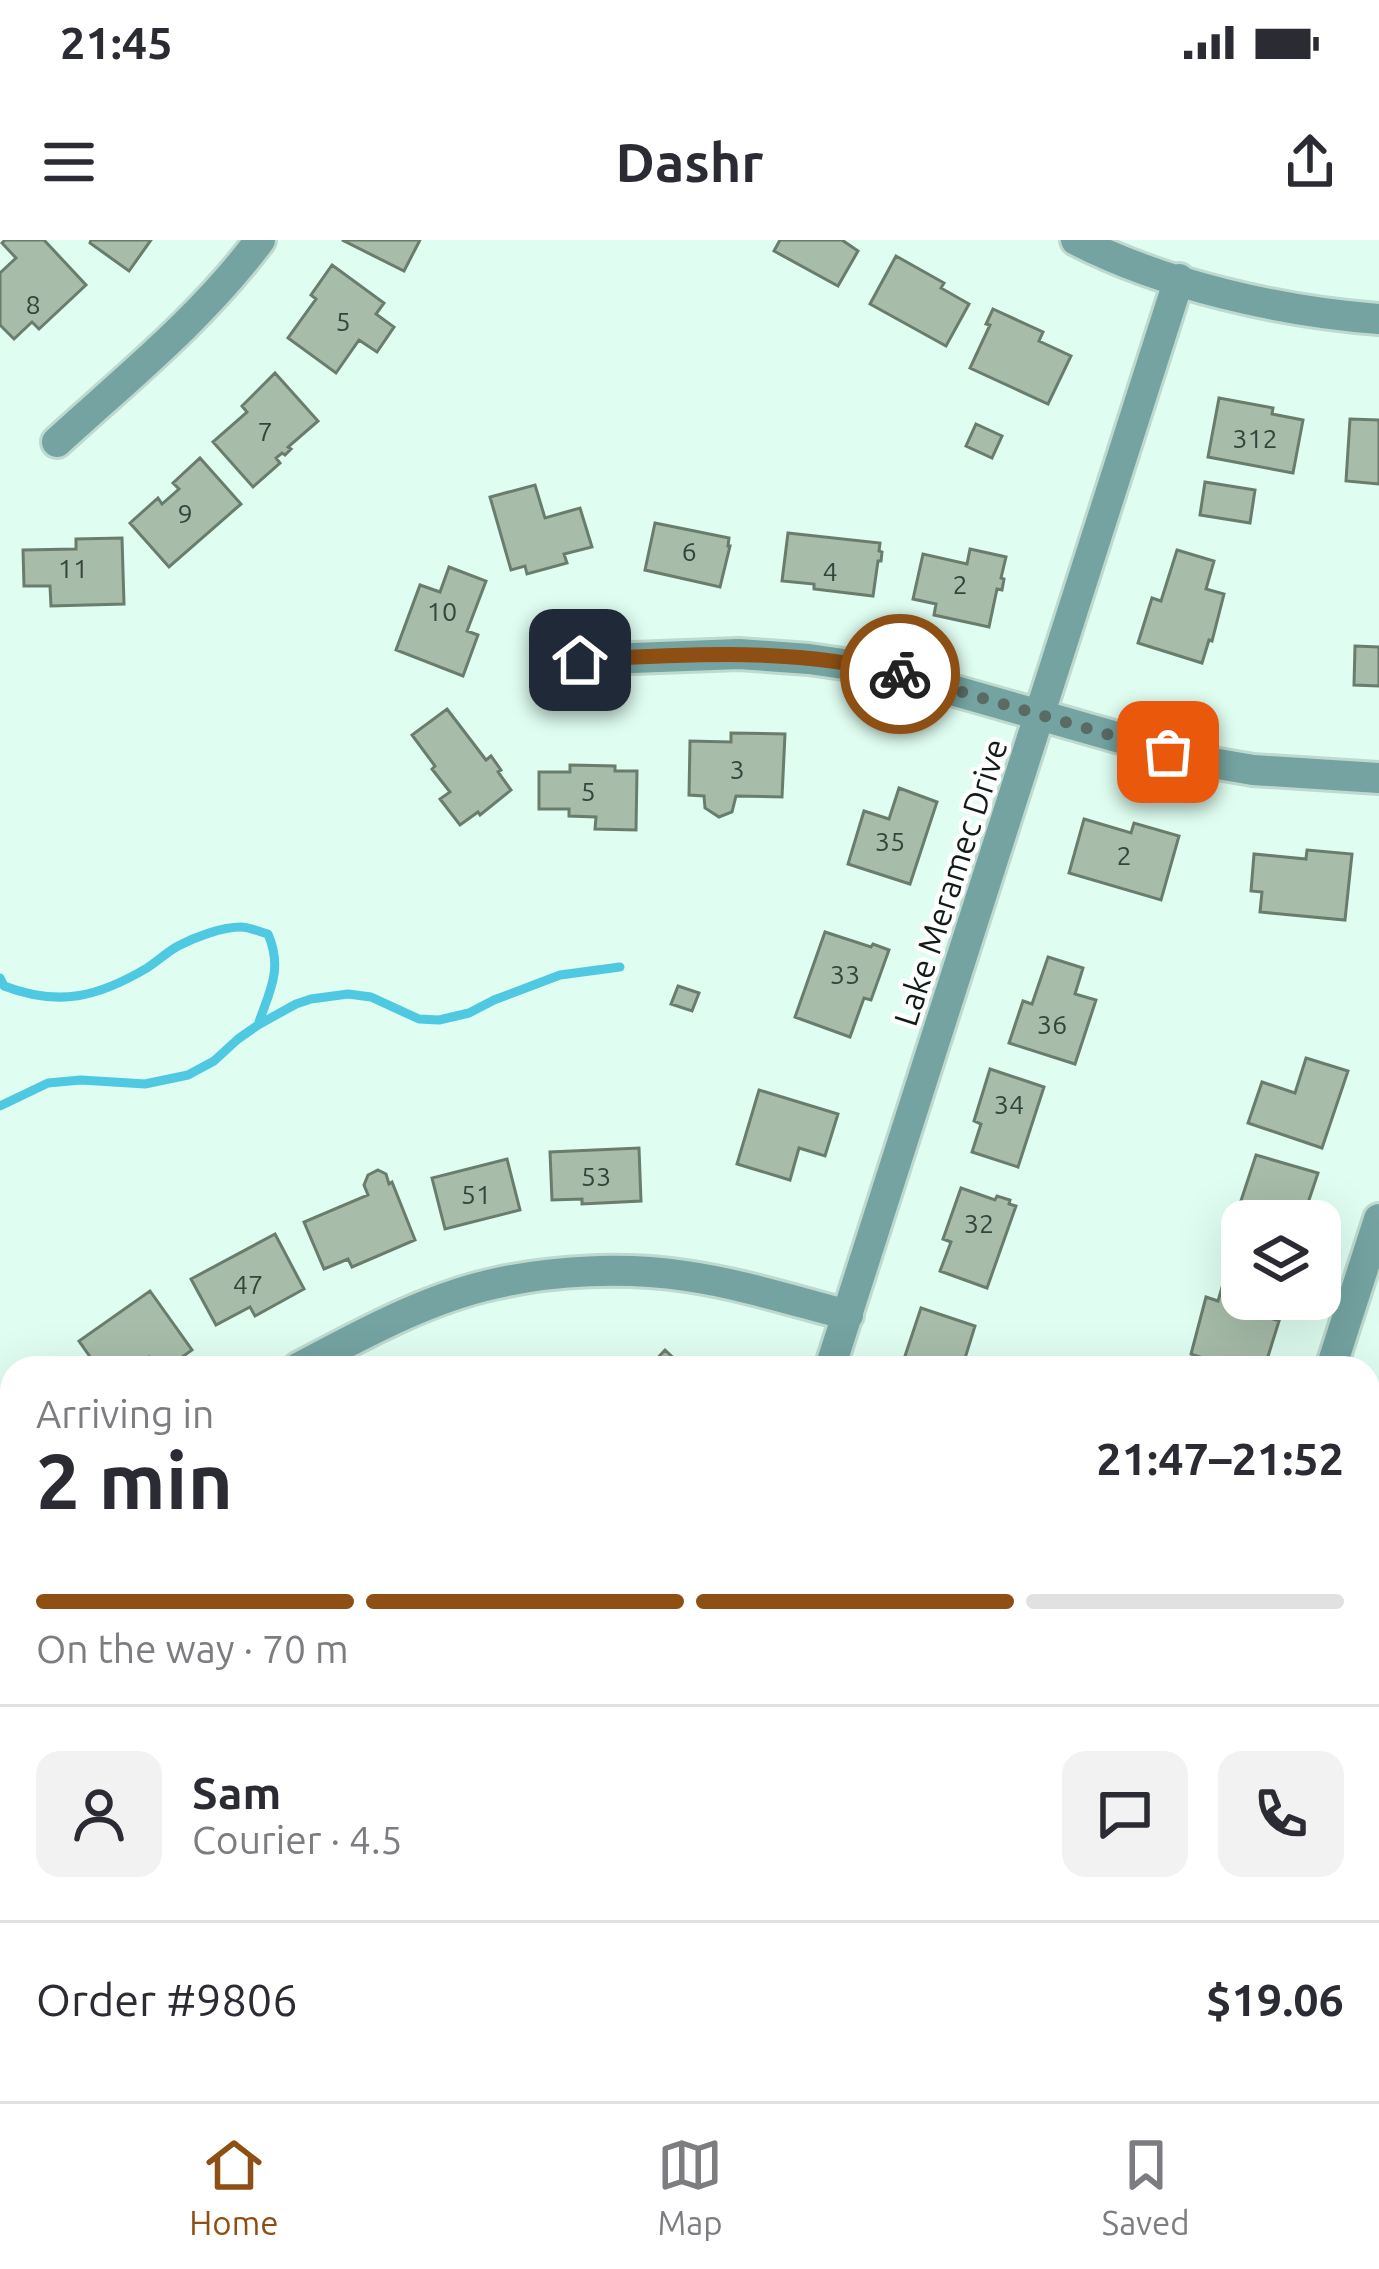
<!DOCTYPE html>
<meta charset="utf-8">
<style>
body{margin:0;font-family:Ubuntu,sans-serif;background:#f2f2f3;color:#2b2b33;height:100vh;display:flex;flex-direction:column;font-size:45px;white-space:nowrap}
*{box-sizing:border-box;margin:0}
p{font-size:39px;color:#7c7c81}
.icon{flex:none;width:66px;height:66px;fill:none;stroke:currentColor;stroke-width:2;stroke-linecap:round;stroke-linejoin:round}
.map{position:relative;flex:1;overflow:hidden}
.panel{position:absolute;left:0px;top:1116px;width:1380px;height:747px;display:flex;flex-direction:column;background:#fff;border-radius:36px 36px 0 0;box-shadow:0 12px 48px #0002}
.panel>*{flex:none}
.controls{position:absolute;left:1221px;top:960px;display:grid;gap:24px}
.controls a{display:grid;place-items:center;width:120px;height:120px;border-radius:24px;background:#fff;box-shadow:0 12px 48px #0002;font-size:60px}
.pin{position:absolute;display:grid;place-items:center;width:102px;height:102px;color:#fff;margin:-51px;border-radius:24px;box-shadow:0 6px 18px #0006}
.courier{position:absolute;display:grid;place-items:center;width:120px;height:120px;margin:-60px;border:9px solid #8d4f13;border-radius:50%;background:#fff;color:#222;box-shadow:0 3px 15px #0007}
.headline em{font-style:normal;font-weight:700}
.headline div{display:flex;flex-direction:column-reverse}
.headline{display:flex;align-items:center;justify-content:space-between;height:204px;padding:0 36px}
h1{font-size:78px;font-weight:700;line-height:90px}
.bar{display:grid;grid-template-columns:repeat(4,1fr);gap:18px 12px;align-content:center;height:144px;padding:0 36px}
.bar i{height:15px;border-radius:9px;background:#e1e1e2}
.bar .on{background:#8d4f13}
.bar p{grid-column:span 4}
.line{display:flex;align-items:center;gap:30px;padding:0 36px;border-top:3px solid #e1e1e2}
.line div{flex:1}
.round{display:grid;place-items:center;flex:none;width:126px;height:126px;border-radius:24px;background:#f2f2f3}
.status{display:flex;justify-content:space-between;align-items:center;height:84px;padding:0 60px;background:#fff;direction:ltr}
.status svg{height:33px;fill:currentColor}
header{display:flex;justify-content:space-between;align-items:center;height:156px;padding:0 36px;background:#fff;font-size:54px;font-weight:700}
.tabs{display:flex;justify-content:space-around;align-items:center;height:168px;border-top:3px solid #e1e1e2;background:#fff;font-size:33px;color:#7c7c81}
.tabs a{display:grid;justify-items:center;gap:6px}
.tabs .on{color:#8d4f13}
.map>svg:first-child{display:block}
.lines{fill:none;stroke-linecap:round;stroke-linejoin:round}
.stream{stroke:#4fc8e2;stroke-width:9}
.building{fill:#a7bca9;stroke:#6a7d6c;stroke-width:3}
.minor-casing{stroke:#bed9ce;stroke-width:36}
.minor{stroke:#74a3a1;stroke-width:30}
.done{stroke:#596b64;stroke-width:12;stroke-dasharray:0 21.6}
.route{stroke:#8d4f13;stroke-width:15}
.labels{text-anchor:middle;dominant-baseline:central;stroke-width:9;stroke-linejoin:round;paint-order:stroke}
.number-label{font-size:27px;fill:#36443c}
.street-label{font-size:33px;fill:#111c18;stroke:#fff}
</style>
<div class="status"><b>21:45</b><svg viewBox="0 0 49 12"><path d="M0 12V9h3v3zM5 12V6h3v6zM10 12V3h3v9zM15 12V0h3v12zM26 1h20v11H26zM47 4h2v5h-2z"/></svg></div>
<header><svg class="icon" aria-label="menu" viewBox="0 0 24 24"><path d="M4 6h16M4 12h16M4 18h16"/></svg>Dashr<svg class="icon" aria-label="share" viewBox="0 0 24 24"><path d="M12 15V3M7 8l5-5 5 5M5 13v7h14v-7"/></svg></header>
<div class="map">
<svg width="1379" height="1861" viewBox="0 0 1379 1861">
<rect width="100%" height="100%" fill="#dffdf1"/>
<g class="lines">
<path class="stream" d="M0,738L4,746C59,767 98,757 147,728C158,721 167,712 178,706C195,697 222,687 241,687C249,687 260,692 268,694C283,729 270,750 259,782
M0,866L48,843L81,840L145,844L188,835L214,821L238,799L258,785L296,764L311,759L348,754L371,757L419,779L439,780L469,773L494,760L560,735L620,727"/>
</g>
<path class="building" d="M5,0H44L86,45L39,89L32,82L14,99L0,85V33L16,18L2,3Z
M91,0H151L129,31L90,3Z
M342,0H420L404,31Z
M780,0H842L858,11L838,46L774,11Z
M896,16L944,43L941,48L969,64L946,106L870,64Z
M332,25L384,63L376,74L394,87L377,112L359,100L336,133L288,98L316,59L311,55Z
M993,69L1043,92L1039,101L1071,116L1048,164L970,128L990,85L986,84Z
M275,133L318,181L288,207L291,209L285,215L282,213L276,218L280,223L253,247L213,202L247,172L242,166Z
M1219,158L1273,168L1272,174L1303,180L1293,233L1208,217Z
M1350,179L1379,180V244L1346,241Z
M976,184L1002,196L992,218L966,206Z
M200,218L241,264L169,327L130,283L158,258L162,264L179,249L173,243Z
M1205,242L1255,250L1250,283L1200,275Z
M535,245L545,278L580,268L592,307L564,314L567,323L527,334L525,326L511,330L490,257Z
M655,283L729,298L728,306H730L720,347L645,330Z
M788,293L880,303L879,311L882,312L881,321H878L873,356L814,349V344L782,341Z
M122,298L124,364L51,366L50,346H24L23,310L76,309V299Z
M970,309L1006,317L1001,338L1004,339L1002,350L997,349L989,387L934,375L936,364L913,359L923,314L967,324Z
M1177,310L1214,321L1206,349L1224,354L1212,401L1209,400L1202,423L1138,403L1152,358L1161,361Z
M449,327L486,341L467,391L478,395L463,436L396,410L420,345L440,352Z
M1355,406L1379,407V446L1354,445Z
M447,469L486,520L491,516L501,530L498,532L511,550L480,575L478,572L460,585L440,559L450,552L432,529L435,526L412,495Z
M731,493L785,494L782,557L736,556L732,572L719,577L705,568L704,556L689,555L690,501L731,502Z
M570,525L615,526V531H637L636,590L595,589L596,577L569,576V569H539V532H570Z
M899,548L937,562L910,644L848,624L864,571L889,579Z
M1084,579L1131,593L1134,583L1179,596L1161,660L1069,633Z
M1307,610L1352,614L1345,680L1260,672L1262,652L1251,651L1254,614L1306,619Z
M825,692L871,707L873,704L889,710L871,760L864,758L850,797L795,777Z
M1048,717L1083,728L1075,754L1096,760L1075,824L1009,803L1023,761L1032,764Z
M678,746L699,753L692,771L671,764Z
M1306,818L1348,831L1322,908L1248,883L1262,842L1295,853Z
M990,829L1044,847L1018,927L972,912L981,884L974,881Z
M759,850L838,874L825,916L799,908L790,940L737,924Z
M639,908L641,961L582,964V959L552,960L550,912Z
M1256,915L1318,933L1302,981H1242V998L1230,994Z
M507,919L520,970L445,989L432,938Z
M378,930L386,934L389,944L392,942L415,1000L352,1027L348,1019L324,1029L304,982L368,955L364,945L368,935Z
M961,948L995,960L997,956L1010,960L1009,964L1016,966L987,1048L940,1031L951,1002L943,999Z
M275,994L304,1049L255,1076L250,1067L216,1085L191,1039Z
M1226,1034L1242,1039V1059H1267L1262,1075L1279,1081L1265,1126L1250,1121L1247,1128H1232L1191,1114L1206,1057L1218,1061Z
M150,1051L192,1110L167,1128H157L149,1117L138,1124L135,1119L122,1128H98L79,1101Z
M921,1068L975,1086L962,1128H901Z
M665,1110L684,1128H648Z
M526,1119L529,1128H496Z
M12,1181V1222L0,1209V1192Z
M1379,1231V1303L1368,1300V1254L1372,1255Z
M1368,1326L1379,1330V1390L1368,1420Z
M14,1851H76V1861H14Z
M216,1851L243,1853L242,1861H215Z
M457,1851H531L528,1861H454Z
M672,1851H741L738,1861H706L683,1854L681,1858L670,1855Z
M950,1851H965L994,1861H947Z
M1162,1851H1250L1247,1861H1166L1169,1854Z"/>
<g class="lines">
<defs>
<path id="minor" d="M1076,0C1163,45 1282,72 1379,79
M57,202C127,138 203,77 260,0
M580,420L739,414L809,419L878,429L1201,521L1253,530L1379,538
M298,1128C359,1096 425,1059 493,1044C553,1030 624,1027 686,1036C741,1044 794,1061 848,1075
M830,1128L1179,39
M1331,1128L1379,979
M0,1401L12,1381
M594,1861L597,1851
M1093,1861L1096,1851"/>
</defs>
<use href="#minor" class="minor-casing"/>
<use href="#minor" class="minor"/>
</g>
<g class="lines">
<path class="done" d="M900,434L1168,512"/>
<path class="route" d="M580,420C686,414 795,407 900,434"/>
</g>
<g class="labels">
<g class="number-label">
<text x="33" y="64">8</text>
<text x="343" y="81">5</text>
<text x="265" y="191">7</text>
<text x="1255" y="198">312</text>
<text x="185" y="273">9</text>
<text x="689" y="311">6</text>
<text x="73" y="328">11</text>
<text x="830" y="331">4</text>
<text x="960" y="344">2</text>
<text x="442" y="371">10</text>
<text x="737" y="529">3</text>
<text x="588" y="551">5</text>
<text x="890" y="601">35</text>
<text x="1124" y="615">2</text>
<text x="845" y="734">33</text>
<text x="1052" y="784">36</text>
<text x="1009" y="864">34</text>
<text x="596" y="936">53</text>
<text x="476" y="954">51</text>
<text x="979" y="983">32</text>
<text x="248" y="1044">47</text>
</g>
<g class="street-label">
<text transform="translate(950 642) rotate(-72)">Lake Meramec Drive</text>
</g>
</g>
</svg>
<div class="controls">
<a><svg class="icon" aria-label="layers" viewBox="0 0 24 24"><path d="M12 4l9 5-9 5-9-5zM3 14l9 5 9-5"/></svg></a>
</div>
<div class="pin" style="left:1168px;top:512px;background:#ea580c"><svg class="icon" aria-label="bag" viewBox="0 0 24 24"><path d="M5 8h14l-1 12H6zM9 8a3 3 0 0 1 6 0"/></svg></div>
<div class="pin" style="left:580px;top:420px;background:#1f2937"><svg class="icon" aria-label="home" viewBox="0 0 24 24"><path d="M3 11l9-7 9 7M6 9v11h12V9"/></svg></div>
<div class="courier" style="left:900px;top:434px"><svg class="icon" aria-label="bike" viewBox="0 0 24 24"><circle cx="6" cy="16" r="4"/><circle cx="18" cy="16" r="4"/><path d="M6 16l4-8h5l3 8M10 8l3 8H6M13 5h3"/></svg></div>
<section class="panel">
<div class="headline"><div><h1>2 min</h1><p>Arriving in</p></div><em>21:47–21:52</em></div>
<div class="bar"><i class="on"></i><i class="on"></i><i class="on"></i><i></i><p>On the way · 70 m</p></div>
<div class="line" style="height:216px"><a class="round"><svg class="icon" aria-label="person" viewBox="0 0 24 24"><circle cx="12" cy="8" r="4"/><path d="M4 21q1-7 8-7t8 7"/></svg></a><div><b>Sam</b><p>Courier · 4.5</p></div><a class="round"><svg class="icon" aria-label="chat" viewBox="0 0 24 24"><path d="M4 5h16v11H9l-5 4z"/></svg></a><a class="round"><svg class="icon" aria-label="phone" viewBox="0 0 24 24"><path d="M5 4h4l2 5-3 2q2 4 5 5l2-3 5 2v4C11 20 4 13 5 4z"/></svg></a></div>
<div class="line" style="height:156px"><div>Order #9806</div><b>$19.06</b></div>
</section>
</div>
<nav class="tabs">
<a class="on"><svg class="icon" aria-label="home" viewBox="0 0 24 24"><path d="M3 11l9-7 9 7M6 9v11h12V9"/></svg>Home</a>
<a><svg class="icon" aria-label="map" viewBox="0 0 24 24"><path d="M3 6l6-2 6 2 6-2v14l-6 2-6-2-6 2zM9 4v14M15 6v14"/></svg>Map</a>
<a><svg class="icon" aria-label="saved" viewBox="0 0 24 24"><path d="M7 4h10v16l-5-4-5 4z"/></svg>Saved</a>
</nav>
